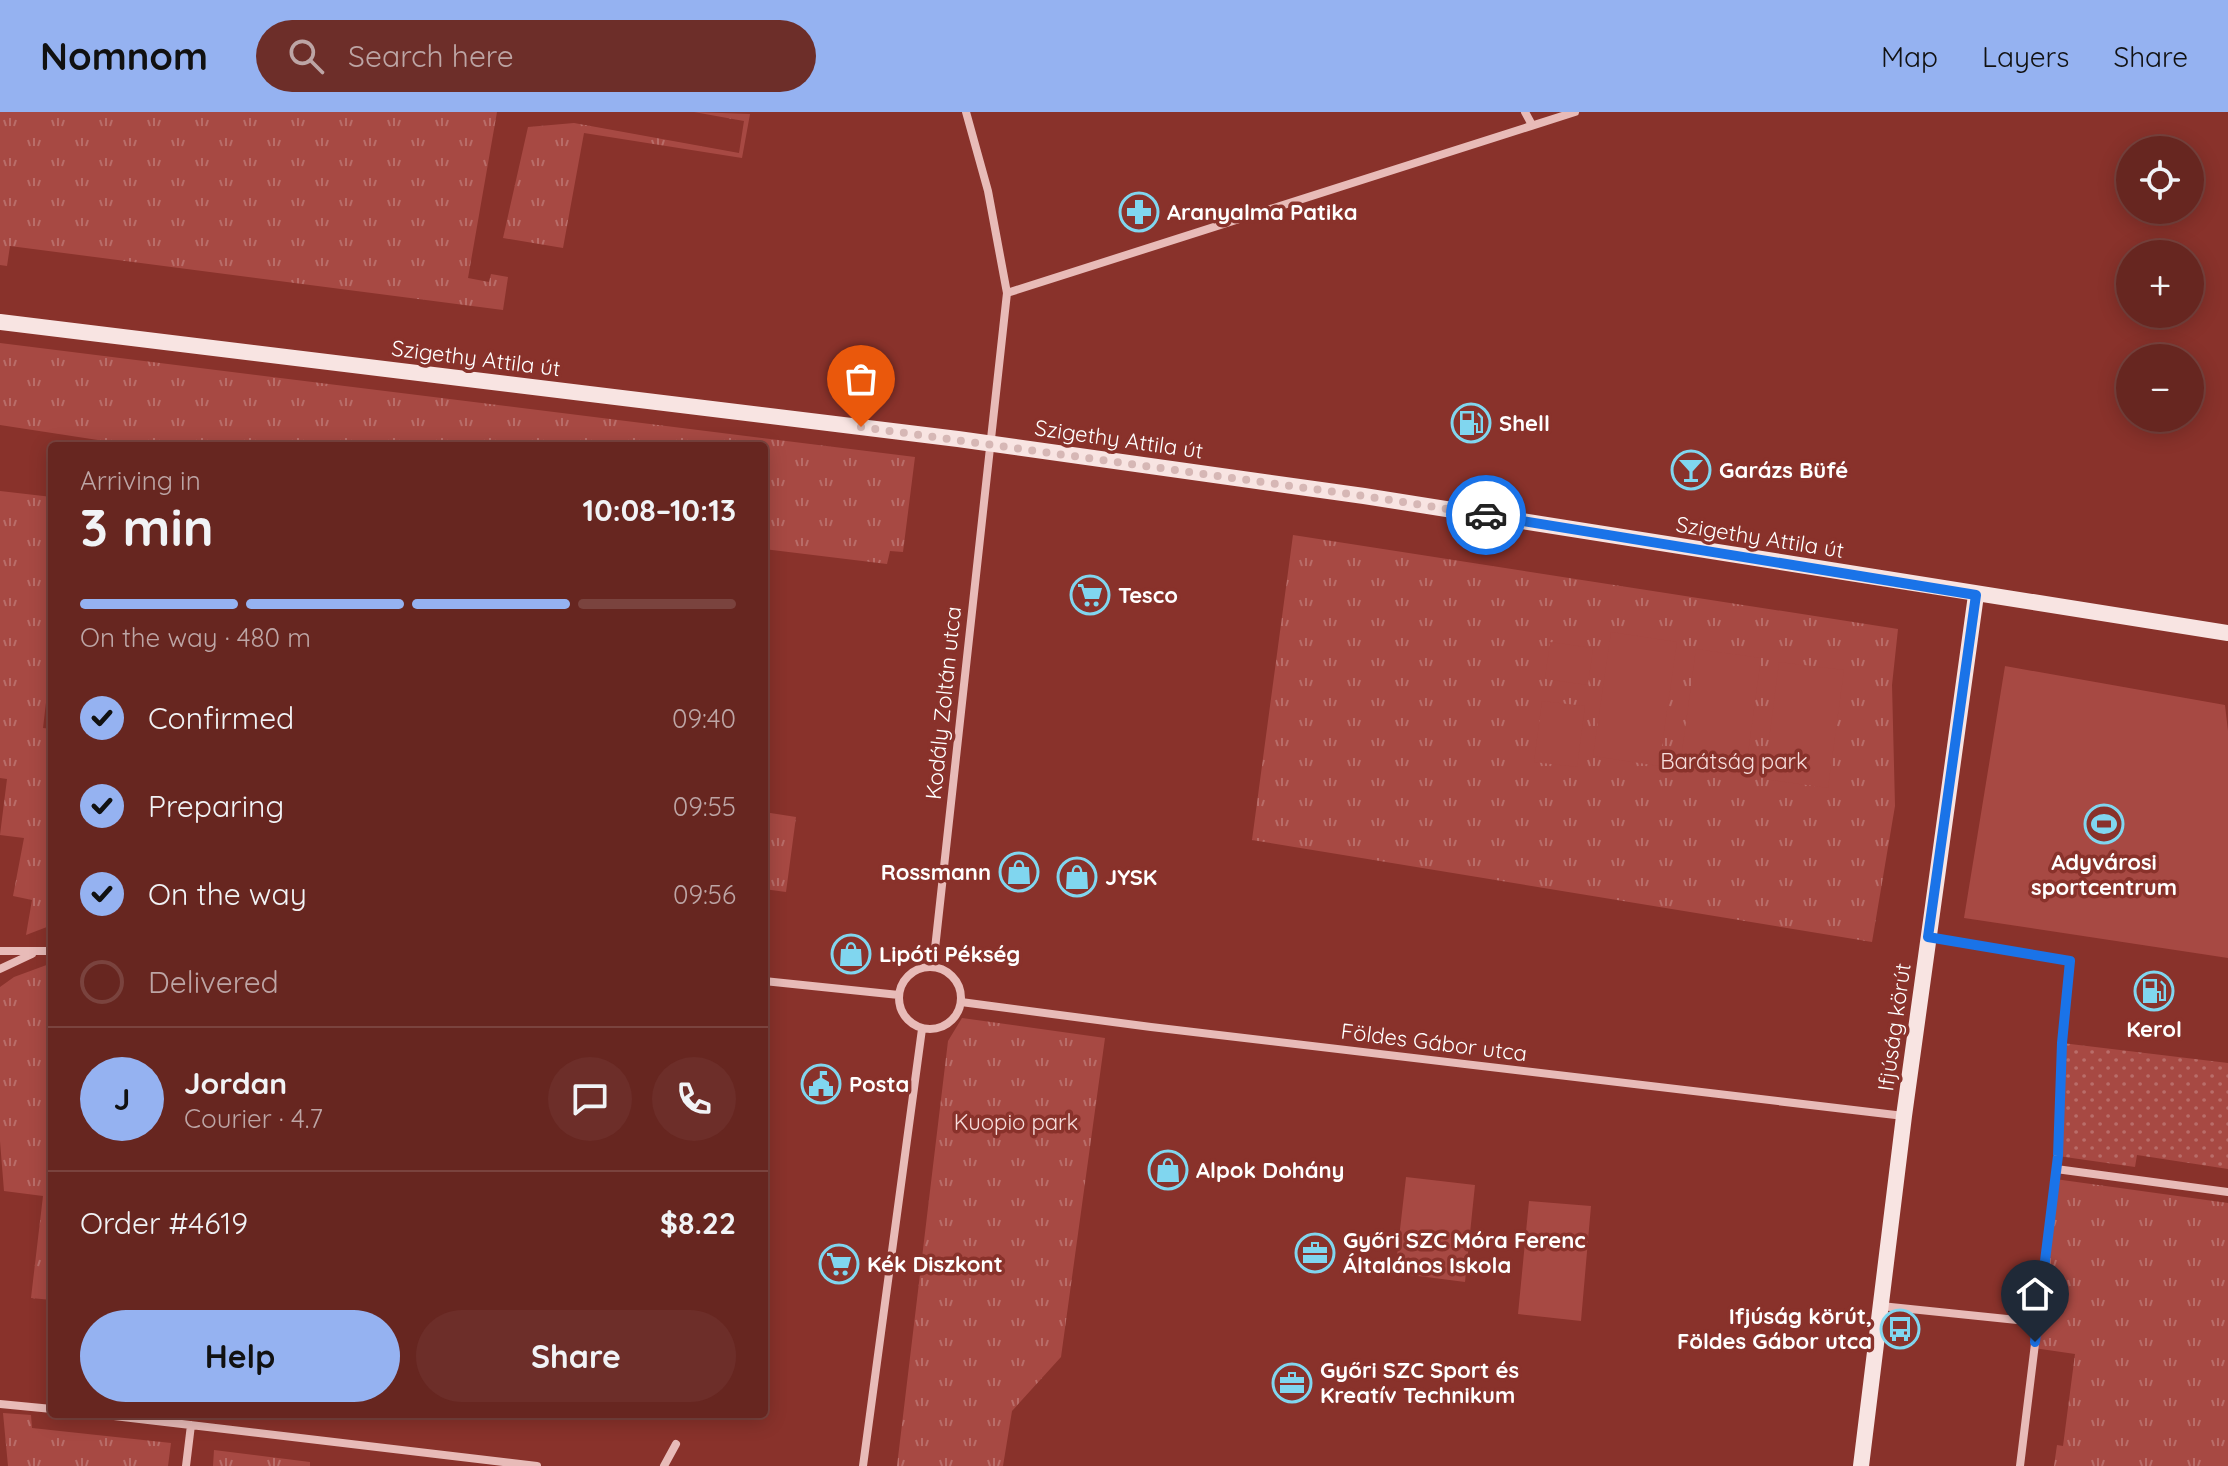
<!DOCTYPE html>
<meta charset="utf-8">
<style>
body{margin:0;font-family:Quicksand,sans-serif;background:#6d2e29;color:#f1f3f6;height:100vh;display:flex;flex-direction:column;font-size:30px;white-space:nowrap}
*{box-sizing:border-box;margin:0}
p{font-size:26px;color:#bda5a5}
.icon{flex:none;width:44px;height:44px;fill:none;stroke:currentColor;stroke-width:2;stroke-linecap:round;stroke-linejoin:round}
.map{position:relative;flex:1;overflow:hidden}
.drawer{position:absolute;left:48px;top:330px;width:720px;height:976px;display:flex;flex-direction:column;background:#672620;border-radius:8px;box-shadow:0 4px 20px #0003,0 0 0 2px #7a433e}
.drawer>*{flex:none}
.fabs{position:absolute;left:2116px;top:24px;display:grid;gap:16px}
.fabs a{display:grid;place-items:center;width:88px;height:88px;border-radius:50%;background:#672620;box-shadow:0 4px 20px #0003,0 0 0 2px #7a433e;font-size:40px}
.pin{position:absolute;display:grid;place-items:center;width:68px;height:68px;color:#fff;margin:-82px -34px;border-radius:50% 50% 50% 0;rotate:-45deg;box-shadow:0 0 8px #0007}
.pin .icon{rotate:45deg}
.courier{position:absolute;display:grid;place-items:center;width:80px;height:80px;margin:-40px;border:6px solid #1a73e8;border-radius:50%;background:#fff;color:#222;box-shadow:0 2px 10px #0007}
.headline em{font-style:normal;font-weight:800}
.headline div{display:flex;flex-direction:column-reverse}
.headline{display:flex;align-items:center;justify-content:space-between;height:136px;padding:0 32px}
h1{font-size:52px;font-weight:800;line-height:60px}
.bar{display:grid;grid-template-columns:repeat(4,1fr);gap:12px 8px;align-content:center;height:96px;padding:0 32px}
.bar i{height:10px;border-radius:6px;background:#7a433e}
.bar .selected{background:#95b2f1}
.bar p{grid-column:span 4}
.line{display:flex;align-items:center;gap:20px;padding:0 32px;border-top:2px solid #7a433e}
.line div{flex:1}
.round{display:grid;place-items:center;flex:none;width:84px;height:84px;border-radius:42px;background:#6d2e29}
ol{padding:0 32px;list-style:none}
li{display:flex;align-items:center;gap:24px;height:88px}
li p{margin-inline-start:auto}
li .icon{padding:8px;border-radius:50%;background:#95b2f1;color:#111;stroke-width:4}
li:last-child{color:#bda5a5}
li i{width:44px;height:44px;border:4px solid #7a433e;border-radius:50%}
.action{display:flex;gap:16px;margin-top:auto;padding:16px 32px}
.action a{flex:1;height:92px;border-radius:48px;background:#95b2f1;color:#111;font-size:32px;font-weight:800;line-height:92px;text-align:center}
.action a+a{background:#6d2e29;color:#f1f3f6}
header{display:flex;align-items:center;gap:48px;box-sizing:border-box;height:112px;padding:0 40px;background:#95b2f1;color:#111}
header strong{font-size:38px}
nav{display:flex;gap:44px;margin-inline-start:auto;font-size:28px}
.search{width:560px;height:72px;background:#6d2e29;display:flex;align-items:center;gap:20px;box-sizing:border-box;padding:0 28px;border-radius:44px;color:#bda5a5;font-size:30px}
.map>svg:first-child{display:block}
.grass{fill:url(#grass-dots)}
.park{fill:url(#park-tufts)}
.pitch{fill:#a74943}
.lines{fill:none;stroke-linecap:round;stroke-linejoin:round}
.street{stroke:#e8bbb8;stroke-width:8}
.secondary{stroke:#f8e4e2;stroke-width:16}
.done{stroke:#d6b7b5;stroke-width:8;stroke-dasharray:0 14.4}
.route{stroke:#1a73e8;stroke-width:10}
.labels{text-anchor:middle;dominant-baseline:central;stroke-width:7;stroke-linejoin:round;paint-order:stroke}
.poi-label{font-size:22px;font-weight:bold;fill:#fff;stroke:#89322b;text-anchor:start}
.street-label{font-size:22px;fill:#fff;stroke:#89322b}
.park-label{font-size:22px;fill:#f7dddc;stroke:#89322b}
</style>
<header>
<strong>Nomnom</strong>
<div class="search"><svg class="icon" aria-label="search" viewBox="0 0 24 24"><circle cx="10" cy="10" r="6"/><path d="M15 15l6 6"/></svg>Search here</div>
<nav><a>Map</a><a>Layers</a><a>Share</a></nav>
</header>
<div class="map">
<svg width="2228" height="1354" viewBox="0 0 2228 1354">
<defs>
<pattern id="grass-dots" width="8" height="8" patternUnits="userSpaceOnUse" patternTransform="scale(2)"><rect width="8" height="8" fill="#a74943"/><path d="M2 2h.1M6 6h.1" fill="none" stroke="#b96d69" stroke-width="1.8" stroke-linecap="round"/></pattern>
<pattern id="park-tufts" width="24" height="20" patternUnits="userSpaceOnUse" patternTransform="scale(2)"><rect width="24" height="20" fill="#a74943"/><path d="M3 7l-1-3M5 7V3M7 7l1-3M15 17l-1-3M17 17v-4M19 17l1-3" fill="none" stroke="#b96d69"/></pattern>
</defs>
<rect width="100%" height="100%" fill="#89322b"/>
<path class="grass" d="M2062,931L2228,951V1057L2137,1043L2135,1055L2058,1044Z"/>
<path class="park" d="M0,0H497L468,166L489,170L491,162L508,165L503,198L10,134L7,154L0,153Z
M694,0L750,2L742,46L584,21L563,136L503,126L528,15L574,11L739,41L744,9Z
M0,231L915,345L903,440L890,439L887,452L764,437V334H137L0,313Z
M0,379L52,385V539L43,616L52,617V813L26,823L32,788L13,784L24,726L0,723L7,667L0,666Z
M1293,423L1898,517L1892,573L1895,694L1872,830L1252,728Z
M764,700L796,705L786,780L764,777Z
M52,851V1188L31,1186L43,1084L4,1079L0,1029V875L14,865Z
M962,906L1105,926L1061,1245L1012,1299L1003,1354H897L948,929Z
M2055,1067L2228,1091V1354H2054L2057,1333L2063,1334L2075,1242L2034,1236Z
M3,1301L31,1303L32,1316L171,1331L168,1354H8Z
M214,1338L310,1350V1354H213Z"/>
<path class="pitch" d="M1611,520L1677,530L1659,654L1593,644Z
M1550,530L1593,536L1588,573L1545,567Z
M1696,537L1761,546L1745,663L1680,654Z
M1779,550L1844,558L1828,676L1764,667Z
M2005,554L2225,593L2228,619V846L1964,806Z
M1542,589L1585,594L1577,655L1534,650Z
M1406,1065L1475,1073L1465,1170L1395,1161Z
M1529,1089L1591,1094L1581,1209L1518,1202Z"/>
<g class="lines">
<path class="street" d="M1525,0L1532,13
M1007,181L1575,0
M1928,825L2070,849L2062,931L2058,1044L2020,1354
M0,839H52
M899 886a31 31 0 1 1 62 0a31 31 0 1 1-62 0Z
M933,855L1007,181L988,79L966,0
M0,857L32,842
M764,869L899,883
M961,890L1151,915L1904,1004
M2056,1057L2228,1080
M1881,1194L2037,1210
M0,1292L52,1297
M97,1302L537,1354
M186,1354L191,1313
M664,1354L676,1332
M863,1354L922,917"/>
<path class="secondary" d="M0,210L958,327L1364,384L2228,521
M1861,1354L1904,1004L1976,483"/>
</g>
<g class="lines">
<path class="done" d="M861,315L1364,384L1486,403"/>
<path class="route" d="M1486,403L1976,483L1928,825L2070,849L2062,931L2058,1044L2035,1230"/>
</g>
<defs>
<symbol id="pharmacy-ring" viewBox="-11 -11 22 22"><circle r="9.5" fill="#89322b" stroke="#80d6ef" stroke-width="1.5"/><path d="M-2-6h4v4h4v4h-4v4h-4v-4h-4v-4h4Z" fill="#80d6ef"/></symbol>
<symbol id="fuel-ring" viewBox="-11 -11 22 22"><circle r="9.5" fill="#89322b" stroke="#80d6ef" stroke-width="1.5"/><path d="M-5.5-6h7V0h2V4h1.3V-2.5L3-4.5l.8-.8L6-3V5H2.5V1h-1V6h-7ZM-4.2-4.7v3.2H.2V-4.7Z" fill="#80d6ef"/></symbol>
<symbol id="bar-ring" viewBox="-11 -11 22 22"><circle r="9.5" fill="#89322b" stroke="#80d6ef" stroke-width="1.5"/><path d="M-6-5H6L.8 .8V4.5H3.5V6h-7V4.5H-.8V.8Z" fill="#80d6ef"/></symbol>
<symbol id="supermarket-ring" viewBox="-11 -11 22 22"><circle r="9.5" fill="#89322b" stroke="#80d6ef" stroke-width="1.5"/><path d="M-6-5.5h2.5l.6 2H6L4.5 2H-2.5L-4.4-4H-6ZM-1.5 3.2a1.3 1.3 0 1 0 .1 0ZM3 3.2a1.3 1.3 0 1 0 .1 0Z" fill="#80d6ef"/></symbol>
<symbol id="stadium-ring" viewBox="-11 -11 22 22"><circle r="9.5" fill="#89322b" stroke="#80d6ef" stroke-width="1.5"/><path d="M0-5a6.5 5 0 1 0 0 10a6.5 5 0 1 0 0-10ZM-3.5-1.8h7v3.6h-7Z" fill="#80d6ef"/></symbol>
<symbol id="shop-ring" viewBox="-11 -11 22 22"><circle r="9.5" fill="#89322b" stroke="#80d6ef" stroke-width="1.5"/><path d="M-5-2.5h2.3a2.7 3.5 0 0 1 5.4 0H5L5.5 6h-11ZM-1.5-2.5h3a1.5 2.3 0 0 0-3 0Z" fill="#80d6ef"/></symbol>
<symbol id="civic-ring" viewBox="-11 -11 22 22"><circle r="9.5" fill="#89322b" stroke="#80d6ef" stroke-width="1.5"/><path d="M-.6-6.5H3V-4.5H.6V-3L4-1V1h2V6H-6V1h2V-1L-.6-3ZM-1.2 2.5V6h2.4V2.5Z" fill="#80d6ef"/></symbol>
<symbol id="office-ring" viewBox="-11 -11 22 22"><circle r="9.5" fill="#89322b" stroke="#80d6ef" stroke-width="1.5"/><path d="M-6-3h4V-5.5h4V-3h4V5H-6ZM-1-4.5V-3h2v-1.5ZM-6 0V1H6V0Z" fill="#80d6ef"/></symbol>
<symbol id="bus-ring" viewBox="-11 -11 22 22"><circle r="9.5" fill="#89322b" stroke="#80d6ef" stroke-width="1.5"/><path d="M-5-6H5V4H4V6H2V4H-2V6H-4V4H-5ZM-3.5-4V0h7V-4ZM-3.5 1.2v1.5H-2V1.2ZM2 1.2v1.5H3.5V1.2Z" fill="#80d6ef"/></symbol>
</defs>
<g fill-rule="evenodd">
<use href="#pharmacy-ring" x="1117" y="78" width="44" height="44"/>
<use href="#fuel-ring" x="1449" y="289" width="44" height="44"/>
<use href="#bar-ring" x="1669" y="336" width="44" height="44"/>
<use href="#supermarket-ring" x="1068" y="461" width="44" height="44"/>
<use href="#stadium-ring" x="2082" y="690" width="44" height="44"/>
<use href="#shop-ring" x="997" y="738" width="44" height="44"/>
<use href="#shop-ring" x="1055" y="743" width="44" height="44"/>
<use href="#shop-ring" x="829" y="820" width="44" height="44"/>
<use href="#fuel-ring" x="2132" y="857" width="44" height="44"/>
<use href="#civic-ring" x="799" y="950" width="44" height="44"/>
<use href="#shop-ring" x="1146" y="1036" width="44" height="44"/>
<use href="#office-ring" x="1293" y="1119" width="44" height="44"/>
<use href="#supermarket-ring" x="817" y="1130" width="44" height="44"/>
<use href="#bus-ring" x="1878" y="1195" width="44" height="44"/>
<use href="#office-ring" x="1270" y="1249" width="44" height="44"/>
</g>
<g class="labels">
<g class="poi-label">
<text x="1167" y="100">Aranyalma Patika</text>
<text x="1499" y="311">Shell</text>
<text x="1719" y="358">Garázs Büfé</text>
<text x="1118" y="483">Tesco</text>
<text x="2104" y="750" text-anchor="middle">Adyvárosi<tspan x="2104" dy="25">sportcentrum</tspan></text>
<text x="991" y="760" text-anchor="end">Rossmann</text>
<text x="1105" y="765">JYSK</text>
<text x="879" y="842">Lipóti Pékség</text>
<text x="2154" y="917" text-anchor="middle">Kerol</text>
<text x="849" y="972">Posta</text>
<text x="1196" y="1058">Alpok Dohány</text>
<text x="1343" y="1128">Győri SZC Móra Ferenc<tspan x="1343" dy="25">Általános Iskola</tspan></text>
<text x="867" y="1152">Kék Diszkont</text>
<text x="1872" y="1204" text-anchor="end">Ifjúság körút,<tspan x="1872" dy="25">Földes Gábor utca</tspan></text>
<text x="1320" y="1258">Győri SZC Sport és<tspan x="1320" dy="25">Kreatív Technikum</tspan></text>
</g>
<g class="street-label">
<text transform="translate(476 246) rotate(7)">Szigethy Attila út</text>
<text transform="translate(1119 327) rotate(8)">Szigethy Attila út</text>
<text transform="translate(1760 425) rotate(9)">Szigethy Attila út</text>
<text transform="translate(943 591) rotate(-84)">Kodály Zoltán utca</text>
<text transform="translate(1894 915) rotate(-82)">Ifjúság körút</text>
<text transform="translate(1434 930) rotate(7)">Földes Gábor utca</text>
</g>
<g class="park-label">
<text x="1734" y="649">Barátság park</text>
<text x="1016" y="1010">Kuopio park</text>
</g>
</g>
</svg>
<div class="fabs">
<a><svg class="icon" aria-label="locate" viewBox="0 0 24 24"><circle cx="12" cy="12" r="6"/><path d="M12 2v4M12 18v4M2 12h4M18 12h4"/></svg></a>
<a>+</a>
<a>−</a>
</div>
<div class="pin" style="left:861px;top:315px;background:#ea580c"><svg class="icon" aria-label="bag" viewBox="0 0 24 24"><path d="M5 8h14l-1 12H6zM9 8a3 3 0 0 1 6 0"/></svg></div>
<div class="pin" style="left:2035px;top:1230px;background:#1f2937"><svg class="icon" aria-label="home" viewBox="0 0 24 24"><path d="M3 11l9-7 9 7M6 9v11h12V9"/></svg></div>
<div class="courier" style="left:1486px;top:403px"><svg class="icon" aria-label="car" viewBox="0 0 24 24"><path d="M5 17H2v-5l4-1 3-4h7l3 4 3 1v5h-3M9 17h6M6 11h13"/><circle cx="7" cy="17" r="2"/><circle cx="17" cy="17" r="2"/></svg></div>
<section class="drawer">
<div class="headline"><div><h1>3 min</h1><p>Arriving in</p></div><em>10:08–10:13</em></div>
<div class="bar"><i class="selected"></i><i class="selected"></i><i class="selected"></i><i></i><p>On the way · 480 m</p></div>
<ol>
<li><svg class="icon" aria-label="check" viewBox="0 0 24 24"><path d="M5 12l5 5 9-10"/></svg>Confirmed<p>09:40</p></li>
<li><svg class="icon" aria-label="check" viewBox="0 0 24 24"><path d="M5 12l5 5 9-10"/></svg>Preparing<p>09:55</p></li>
<li><svg class="icon" aria-label="check" viewBox="0 0 24 24"><path d="M5 12l5 5 9-10"/></svg>On the way<p>09:56</p></li>
<li><i></i>Delivered</li>
</ol>
<div class="line" style="height:144px"><b class="round" style="background:#95b2f1;color:#111">J</b><div><b>Jordan</b><p>Courier · 4.7</p></div><a class="round"><svg class="icon" aria-label="chat" viewBox="0 0 24 24"><path d="M4 5h16v11H9l-5 4z"/></svg></a><a class="round"><svg class="icon" aria-label="phone" viewBox="0 0 24 24"><path d="M5 4h4l2 5-3 2q2 4 5 5l2-3 5 2v4C11 20 4 13 5 4z"/></svg></a></div>
<div class="line" style="height:104px"><div>Order #4619</div><b>$8.22</b></div>
<div class="action"><a>Help</a><a>Share</a></div>
</section>
</div>
